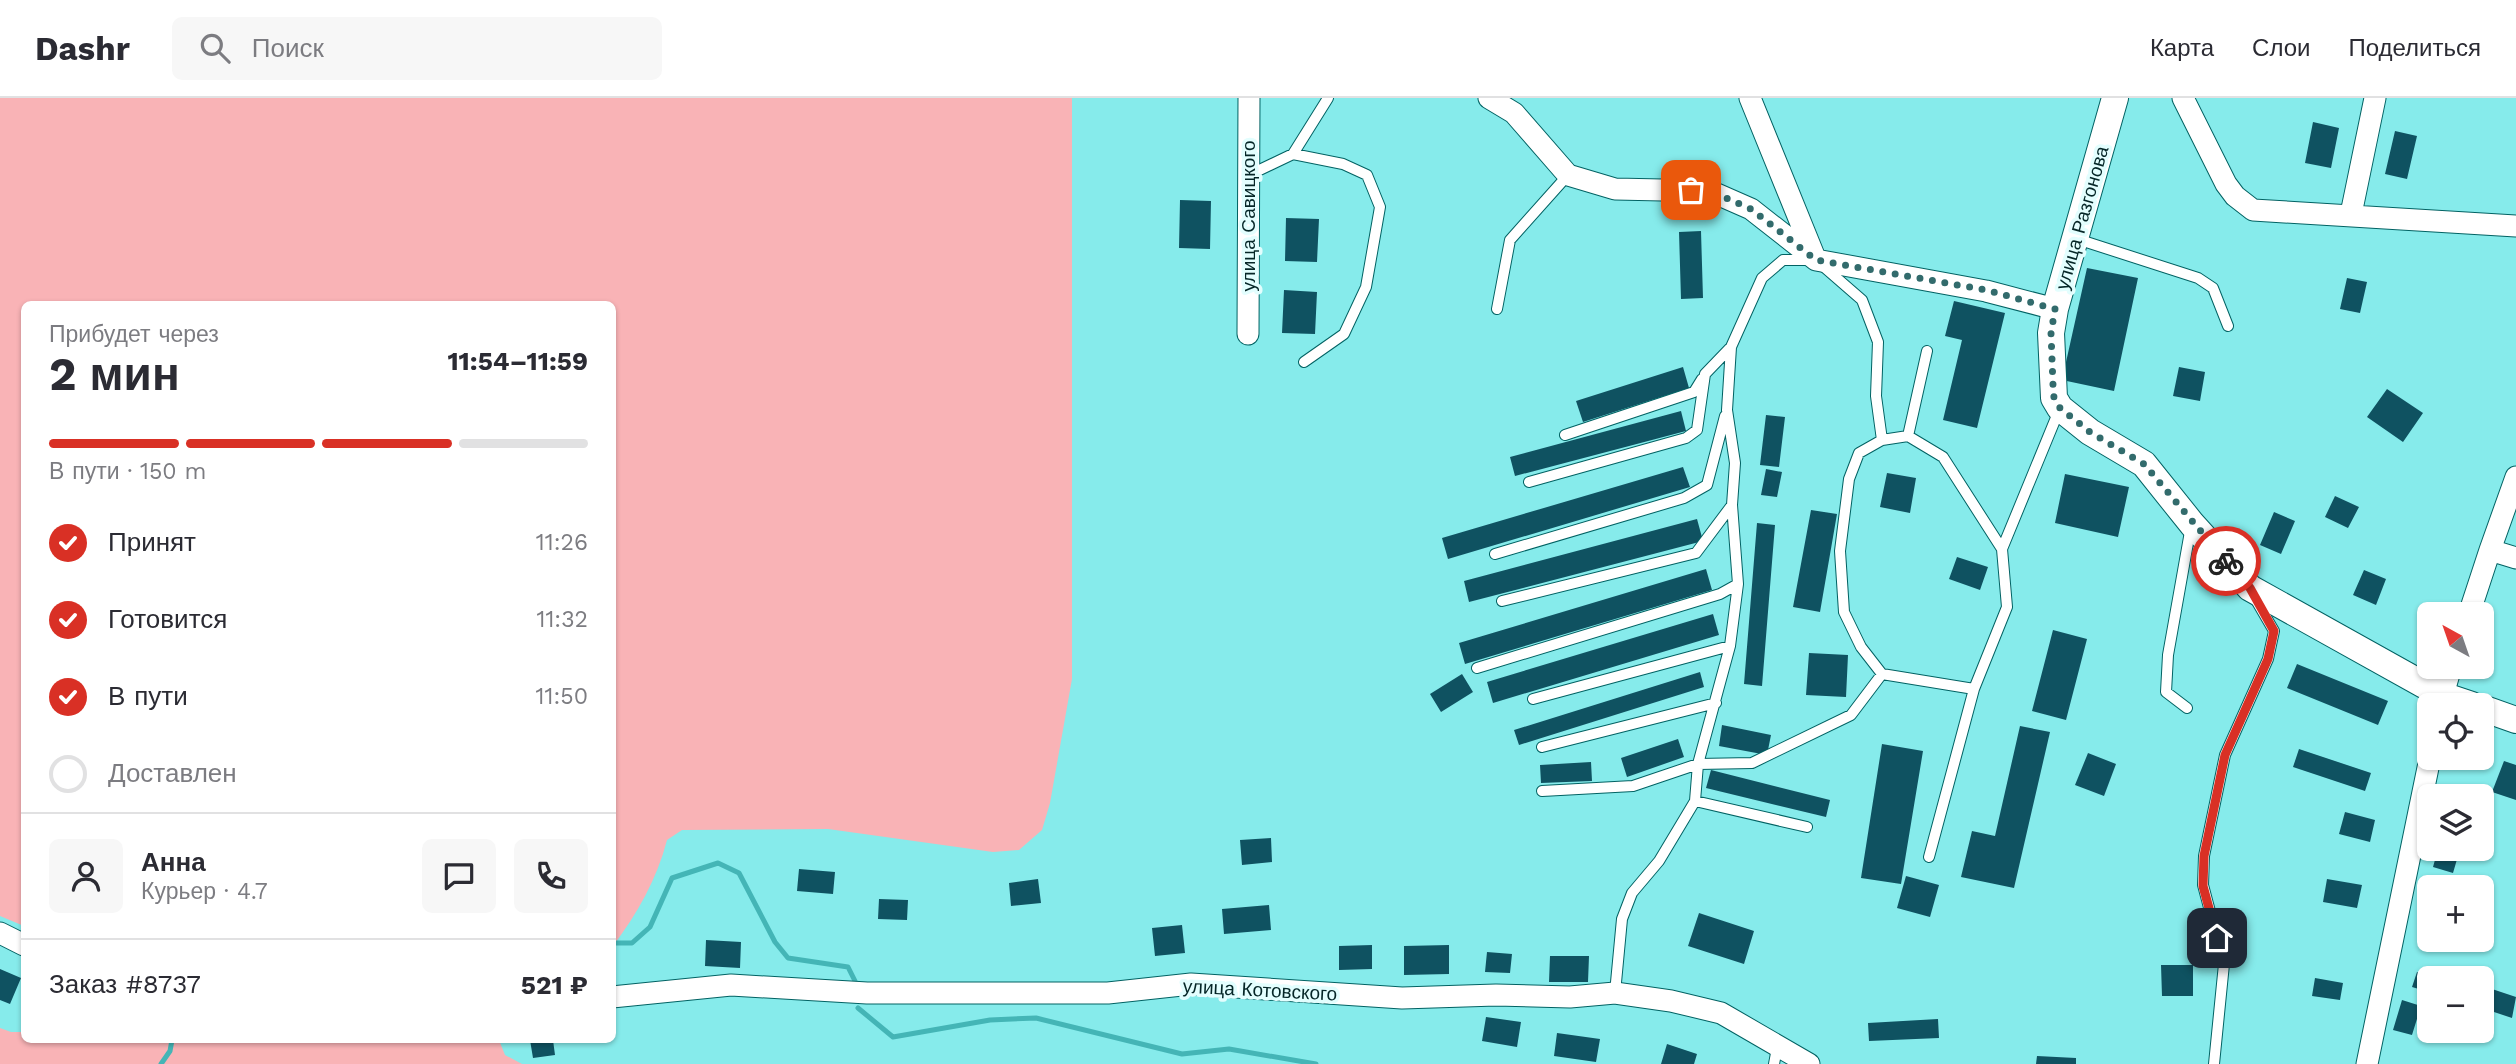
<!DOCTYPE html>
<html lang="ru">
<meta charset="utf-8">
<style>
body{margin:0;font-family:"Work Sans",sans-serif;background:#f7f7f7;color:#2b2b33;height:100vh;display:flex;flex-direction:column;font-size:26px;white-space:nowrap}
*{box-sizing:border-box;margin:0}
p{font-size:23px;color:#7c7c81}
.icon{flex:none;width:38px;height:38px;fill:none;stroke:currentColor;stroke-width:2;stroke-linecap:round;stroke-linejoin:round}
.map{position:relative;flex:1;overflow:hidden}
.panel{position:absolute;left:21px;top:203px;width:595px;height:742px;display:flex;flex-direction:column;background:#fff;border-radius:10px;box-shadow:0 2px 5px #0004}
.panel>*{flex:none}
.needle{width:46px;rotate:320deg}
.fabs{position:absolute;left:2417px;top:504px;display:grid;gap:14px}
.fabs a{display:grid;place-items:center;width:77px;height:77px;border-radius:10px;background:#fff;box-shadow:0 2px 5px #0004;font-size:35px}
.pin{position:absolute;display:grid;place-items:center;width:60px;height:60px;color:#fff;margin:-30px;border-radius:14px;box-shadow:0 4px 10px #0006}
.courier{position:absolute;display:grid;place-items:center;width:70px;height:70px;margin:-35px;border:5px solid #d93025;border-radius:50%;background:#fff;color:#222;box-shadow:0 2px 9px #0007}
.overview em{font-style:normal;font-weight:700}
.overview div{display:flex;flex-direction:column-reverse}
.overview{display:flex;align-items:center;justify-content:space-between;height:119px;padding:0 28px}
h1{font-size:46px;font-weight:700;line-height:52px}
.bar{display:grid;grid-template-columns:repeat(4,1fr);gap:10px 7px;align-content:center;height:84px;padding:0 28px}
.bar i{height:9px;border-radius:5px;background:#e1e1e2}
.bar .selected{background:#d93025}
.bar p{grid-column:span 4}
.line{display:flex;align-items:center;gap:18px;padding:0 28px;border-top:2px solid #e1e1e2}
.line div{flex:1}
.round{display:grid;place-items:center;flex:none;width:74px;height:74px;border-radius:10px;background:#f7f7f7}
ol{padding:0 28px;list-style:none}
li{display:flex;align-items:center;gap:21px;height:77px}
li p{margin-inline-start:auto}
li .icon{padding:7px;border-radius:50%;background:#d93025;color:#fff;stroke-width:4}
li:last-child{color:#7c7c81}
li i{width:38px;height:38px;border:4px solid #e1e1e2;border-radius:50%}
header{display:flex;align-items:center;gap:42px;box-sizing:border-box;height:98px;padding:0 35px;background:#fff;border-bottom:2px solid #e1e1e2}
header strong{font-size:33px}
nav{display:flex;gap:38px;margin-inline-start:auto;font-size:24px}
.search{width:490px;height:63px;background:#f7f7f7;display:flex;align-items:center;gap:18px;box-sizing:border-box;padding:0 24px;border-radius:10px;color:#7c7c81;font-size:26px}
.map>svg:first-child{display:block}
.green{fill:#f9b3b6}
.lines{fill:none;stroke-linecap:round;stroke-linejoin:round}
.stream{stroke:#44b5b6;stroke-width:5}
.building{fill:#0f5261}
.service-casing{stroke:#026263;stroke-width:12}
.minor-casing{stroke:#026263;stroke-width:23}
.tertiary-casing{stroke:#026263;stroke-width:28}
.service{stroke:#fff;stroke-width:10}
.minor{stroke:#fff;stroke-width:21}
.tertiary{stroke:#fff;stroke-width:26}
.done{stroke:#326b6c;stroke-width:7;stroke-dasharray:0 12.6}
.route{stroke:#d93025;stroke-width:9}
.labels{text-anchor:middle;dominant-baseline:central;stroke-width:7;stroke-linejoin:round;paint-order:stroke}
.street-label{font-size:19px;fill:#052627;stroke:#e3fefe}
</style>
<header>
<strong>Dashr</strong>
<div class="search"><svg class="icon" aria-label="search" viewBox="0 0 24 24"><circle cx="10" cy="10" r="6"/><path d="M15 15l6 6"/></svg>Поиск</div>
<nav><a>Карта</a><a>Слои</a><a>Поделиться</a></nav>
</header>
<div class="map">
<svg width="2516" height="966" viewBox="0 0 2516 966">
<rect width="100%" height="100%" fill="#86ebeb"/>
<path class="green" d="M0,0H1072V581L1050,705L1042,732L1019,752L993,754L828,731L682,732L667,742C657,781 637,816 613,848L612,206H24V828L0,818Z
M0,930L11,934H24V942H499L505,957L522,966H0Z"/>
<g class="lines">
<path class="stream" d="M612,845H632L650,829L672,780L718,765L739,775L775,844L788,860L848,869L855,883
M858,910L893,939L990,922L1036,920L1182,956L1229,951L1316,966
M161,966L170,953L172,942"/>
</g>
<path class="building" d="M2313,24L2339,30L2331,70L2305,65Z
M2395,33L2417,38L2407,81L2385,76Z
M1180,102L1211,103L1210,151L1179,150Z
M1286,120L1319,121L1317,164L1285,163Z
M1701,133L1703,200L1681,201L1679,134Z
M2087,170L2138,180L2114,293L2062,282Z
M2347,180L2367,184L2360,215L2340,211Z
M1284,192L1317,194L1315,236L1282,235Z
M1954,203L2005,215L1977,330L1943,322L1962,242L1945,238Z
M1683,269L1689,290L1583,324L1576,303Z
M2179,269L2205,274L2200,303L2173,298Z
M2387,291L2423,315L2403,344L2367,319Z
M1681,313L1686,333L1515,378L1510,359Z
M1766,317L1785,319L1779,369L1760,367Z
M1683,369L1690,389L1448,461L1442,440Z
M1766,371L1782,374L1777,399L1761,397Z
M1887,375L1916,380L1910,415L1880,409Z
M2065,376L2129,389L2118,439L2055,425Z
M2335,398L2359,409L2348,430L2325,419Z
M1811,412L1837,416L1820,514L1793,509Z
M2274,414L2295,423L2281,456L2260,447Z
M1697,421L1703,443L1469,504L1464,483Z
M1757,425L1775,427L1762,588L1744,586Z
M1957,459L1988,469L1980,492L1949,481Z
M1706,471L1712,492L1465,566L1459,545Z
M2364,472L2386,481L2376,507L2353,497Z
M1713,516L1719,537L1493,605L1487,584Z
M2053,532L2087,541L2066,622L2032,613Z
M1809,555L1848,557L1846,599L1806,597Z
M2297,566L2388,603L2378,627L2287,590Z
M1700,574L1704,589L1519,647L1514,632Z
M1462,576L1473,594L1441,614L1430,596Z
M1722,627L1771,637L1767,657L1719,648Z
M2020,628L2050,634L2014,790L1961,779L1972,733L1995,738Z
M1678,641L1684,659L1627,679L1621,660Z
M1882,646L1923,653L1901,786L1861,780Z
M2299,651L2371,675L2365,693L2293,669Z
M2088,655L2116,666L2104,698L2075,687Z
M2504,663L2516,667V702L2492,694Z
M1591,664L1592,683L1541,685L1540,667Z
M1711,672L1830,702L1826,719L1706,690Z
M2345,714L2375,722L2370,744L2339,736Z
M1271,740L1272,764L1242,767L1240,742Z
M2438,751H2460L2453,775L2433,769Z
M799,771L835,774L833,796L797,793Z
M1906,778L1939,787L1930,819L1897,810Z
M1038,781L1041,805L1011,808L1009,785Z
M2327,781L2362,787L2357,810L2323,804Z
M879,801L908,802L907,822L878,821Z
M1269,807L1271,832L1224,836L1222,811Z
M1699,815L1754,833L1744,866L1688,848Z
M1182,827L1185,855L1155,858L1152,830Z
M706,842L741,844L740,870L705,868Z
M1372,847V871L1339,872V848Z
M1449,847V876L1404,877V848Z
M1487,854L1512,856L1510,875L1485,874Z
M1550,858H1589L1588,884H1549Z
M2161,867H2193V898H2162Z
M0,871L21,880L10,906L0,902Z
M2417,874L2438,879L2429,880V894L2412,889Z
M2315,880L2343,885L2340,902L2312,898Z
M2492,891L2516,899L2512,920L2485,911Z
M2402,902L2421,908L2412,937L2393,932Z
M1486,919L1521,924L1517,949L1482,943Z
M1938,921L1939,940L1869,943L1868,925Z
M1557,935L1600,941L1596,964L1554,958Z
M530,942H553L555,957L533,960Z
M1667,946L1697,956L1694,966H1661Z
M2037,958L2076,960V966H2036Z"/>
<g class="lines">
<defs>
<path id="service" d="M1293,56L1343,66L1367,77L1380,109L1366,189L1344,236L1304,264
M1249,77L1293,56L1328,0
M2077,141L2198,180L2213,190L2228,228
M1497,211L1510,142L1568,77
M1565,337L1694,294L1702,281
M1908,338L1927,253
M1529,384L1686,340L1697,332L1705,276L1731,249
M1495,456L1684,400L1707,387L1725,318
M1502,503L1696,455L1732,407
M1477,570L1720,496L1738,486
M1974,591L1882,576L1861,549L1844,514L1840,453L1849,381L1859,355L1882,342L1908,338L1943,359L2002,451
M1533,601L1730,548
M2187,610L2166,594L2168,557L2191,428
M1542,649L1716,605
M1542,693L1633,688L1698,666L1752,665L1851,617L1882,576
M1695,703L1807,729
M1929,759L1974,591L2007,509L2002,451L2060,310
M1615,895L1622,821L1632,795L1659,763L1695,703L1698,666L1730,548L1738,486L1732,407L1735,365L1727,312L1731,249L1762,180L1783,162H1816L1862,202L1878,244L1876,298L1882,342
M1774,966L1777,950
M2214,966L2224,866L2203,787L2204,758L2225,657L2268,561L2274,533L2256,502"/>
<path id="minor" d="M1489,0L1514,15L1568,77L1615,91L1710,93L1751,111L1816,162L1986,193L2055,211
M1750,0L1815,160
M2183,0L2226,86L2235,98L2253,112L2516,128
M2351,116L2375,0
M1248,236L1249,0
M2490,452L2516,379
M2469,516L2490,452L2516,460
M2440,607L2451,569
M0,835L24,847
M612,899L731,887L867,895H1108L1191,886L1402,900L1496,897L1570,899L1615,895L1671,903L1721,915L1809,966
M2367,966L2430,660"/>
<path id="tertiary" d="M2115,0L2055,211L2051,235L2054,300L2060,310L2090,334L2144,366L2192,426L2250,490L2442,597L2472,607
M2482,610L2516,622"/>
</defs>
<use href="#service" class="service-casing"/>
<use href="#minor" class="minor-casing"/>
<use href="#tertiary" class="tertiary-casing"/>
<use href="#service" class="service"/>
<use href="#minor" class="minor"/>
<use href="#tertiary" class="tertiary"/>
</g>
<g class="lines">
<path class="done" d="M1691,92L1710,93L1751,111L1816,162L1986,192L2055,211L2051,235L2053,287L2054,300L2060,310L2090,334L2144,366L2226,463"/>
<path class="route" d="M2217,840L2203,788L2204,758L2225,657L2268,561L2274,533L2250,490L2226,463"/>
</g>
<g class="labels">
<g class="street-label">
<text transform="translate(1248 118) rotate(-90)">улица Савицкого</text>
<text transform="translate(2082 120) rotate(-74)">улица Разгонова</text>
<text transform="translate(1260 892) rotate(3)">улица Котовского</text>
</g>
</g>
</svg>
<div class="fabs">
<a><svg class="needle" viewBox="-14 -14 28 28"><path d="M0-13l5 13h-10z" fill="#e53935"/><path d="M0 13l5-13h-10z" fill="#7c7c81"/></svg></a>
<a><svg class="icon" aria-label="locate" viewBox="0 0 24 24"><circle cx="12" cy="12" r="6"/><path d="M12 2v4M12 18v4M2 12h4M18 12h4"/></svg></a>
<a><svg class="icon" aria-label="layers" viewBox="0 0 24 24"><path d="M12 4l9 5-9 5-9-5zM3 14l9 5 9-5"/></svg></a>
<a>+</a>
<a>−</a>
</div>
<div class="pin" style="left:1691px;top:92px;background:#ea580c"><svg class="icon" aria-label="bag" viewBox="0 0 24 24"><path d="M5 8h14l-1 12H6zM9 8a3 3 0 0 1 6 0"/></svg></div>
<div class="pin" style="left:2217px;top:840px;background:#1f2937"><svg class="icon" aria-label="home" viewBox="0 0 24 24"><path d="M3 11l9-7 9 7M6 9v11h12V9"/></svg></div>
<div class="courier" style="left:2226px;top:463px"><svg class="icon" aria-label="bike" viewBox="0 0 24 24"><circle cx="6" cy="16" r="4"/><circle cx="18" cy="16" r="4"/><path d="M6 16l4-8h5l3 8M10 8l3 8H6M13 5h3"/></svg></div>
<section class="panel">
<div class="overview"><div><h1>2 мин</h1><p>Прибудет через</p></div><em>11:54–11:59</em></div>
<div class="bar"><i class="selected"></i><i class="selected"></i><i class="selected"></i><i></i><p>В пути · 150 m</p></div>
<ol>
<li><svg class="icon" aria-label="check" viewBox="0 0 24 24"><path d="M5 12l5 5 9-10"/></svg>Принят<p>11:26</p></li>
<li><svg class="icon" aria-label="check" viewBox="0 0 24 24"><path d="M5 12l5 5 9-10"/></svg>Готовится<p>11:32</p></li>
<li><svg class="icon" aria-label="check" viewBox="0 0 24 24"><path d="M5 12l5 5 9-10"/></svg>В пути<p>11:50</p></li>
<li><i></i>Доставлен</li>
</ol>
<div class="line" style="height:126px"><a class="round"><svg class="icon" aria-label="person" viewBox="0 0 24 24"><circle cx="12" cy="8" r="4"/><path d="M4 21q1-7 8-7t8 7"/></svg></a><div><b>Анна</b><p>Курьер · 4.7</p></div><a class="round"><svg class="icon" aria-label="chat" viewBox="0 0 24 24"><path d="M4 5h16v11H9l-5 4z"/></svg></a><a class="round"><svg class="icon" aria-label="phone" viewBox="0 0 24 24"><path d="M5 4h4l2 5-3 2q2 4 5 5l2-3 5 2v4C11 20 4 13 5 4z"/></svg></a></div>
<div class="line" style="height:91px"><div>Заказ #8737</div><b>521 ₽</b></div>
</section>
</div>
